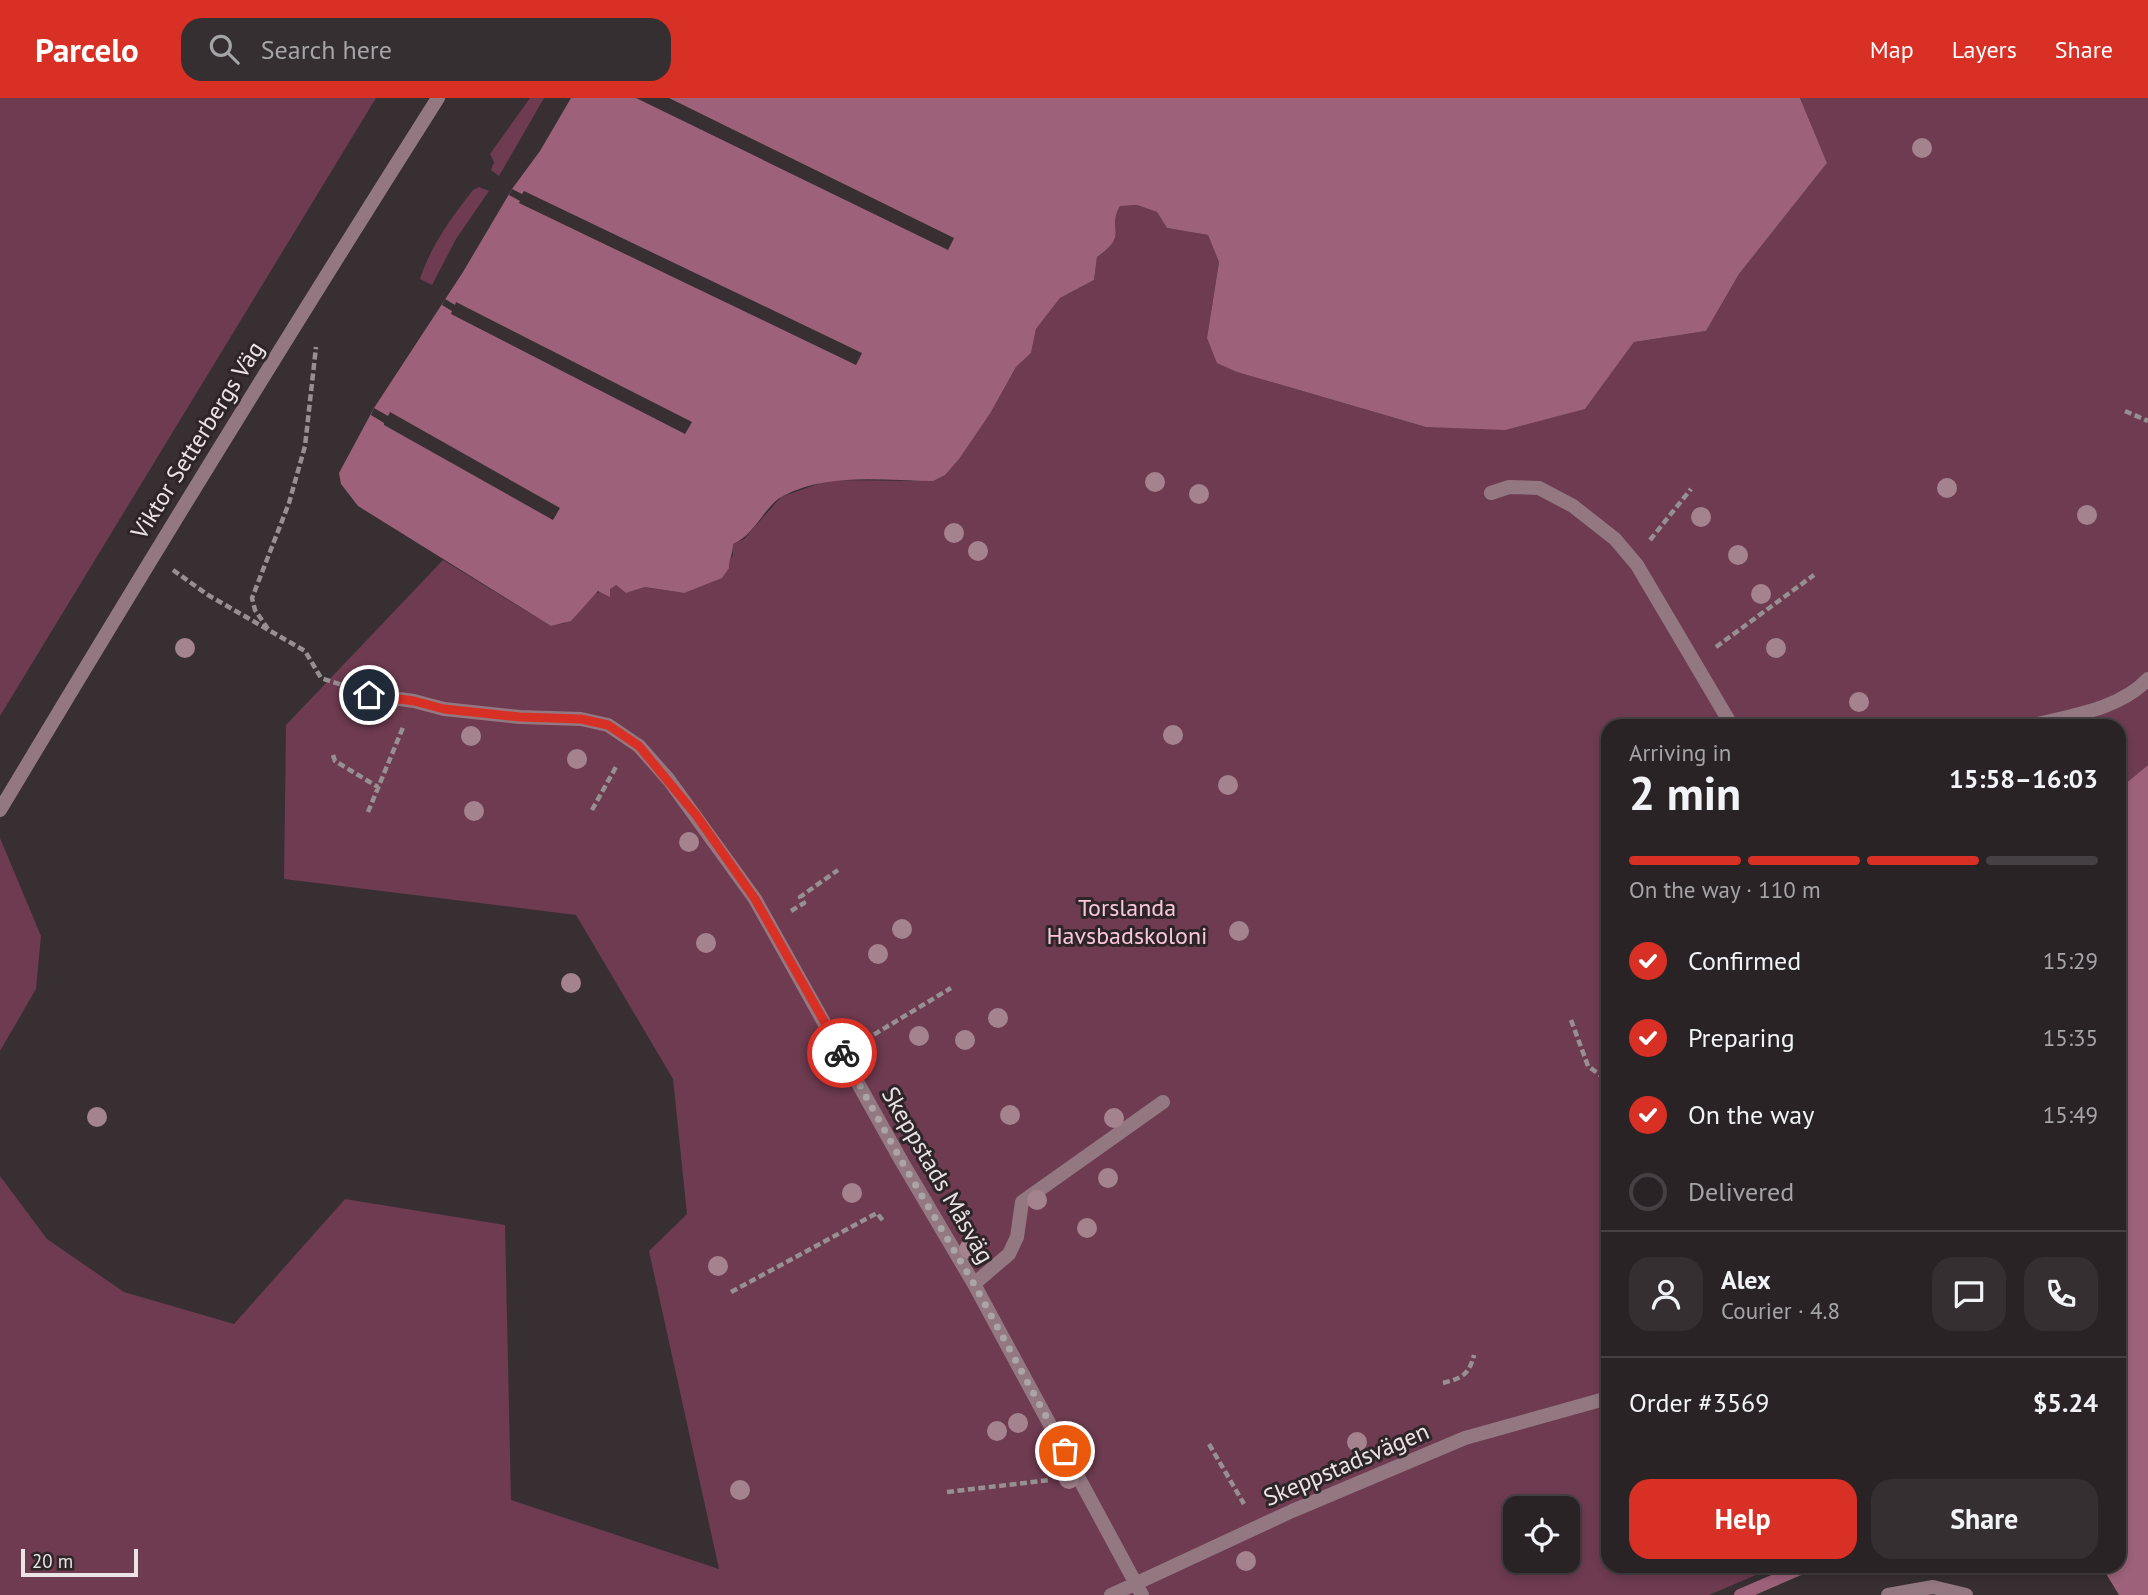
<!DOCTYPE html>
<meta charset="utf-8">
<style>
body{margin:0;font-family:"PT Sans",sans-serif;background:#352f32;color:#f1f3f6;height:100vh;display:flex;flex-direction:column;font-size:26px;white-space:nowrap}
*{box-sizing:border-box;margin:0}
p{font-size:23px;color:#a5a4a7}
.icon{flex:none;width:38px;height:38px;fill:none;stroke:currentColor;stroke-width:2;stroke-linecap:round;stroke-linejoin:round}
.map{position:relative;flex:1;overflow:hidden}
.sheet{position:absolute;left:1601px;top:621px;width:525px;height:854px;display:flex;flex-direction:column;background:#292326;border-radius:21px;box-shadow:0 4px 10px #0003,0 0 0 2px #454043}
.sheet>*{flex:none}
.buttons{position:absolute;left:1503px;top:1398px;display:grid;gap:14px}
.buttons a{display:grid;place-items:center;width:77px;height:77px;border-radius:14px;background:#292326;box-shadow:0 4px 10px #0003,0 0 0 2px #454043;font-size:35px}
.scale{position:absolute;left:21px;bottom:18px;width:117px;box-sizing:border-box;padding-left:7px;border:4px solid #eae4e6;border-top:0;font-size:19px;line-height:24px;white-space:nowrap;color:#eae4e6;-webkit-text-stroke:5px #2d2528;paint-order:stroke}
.pin{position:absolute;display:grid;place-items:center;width:60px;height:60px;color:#fff;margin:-30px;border:4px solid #fff;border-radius:50%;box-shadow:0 2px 7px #0007}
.courier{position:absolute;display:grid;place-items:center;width:70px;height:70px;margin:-35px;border:5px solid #d93025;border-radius:50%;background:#fff;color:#222;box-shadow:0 2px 9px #0007}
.headline em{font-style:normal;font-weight:800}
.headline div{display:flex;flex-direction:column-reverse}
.headline{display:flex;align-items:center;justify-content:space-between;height:119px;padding:0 28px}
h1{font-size:46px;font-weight:800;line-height:52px}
.bar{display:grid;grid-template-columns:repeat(4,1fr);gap:10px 7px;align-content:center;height:84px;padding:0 28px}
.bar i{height:9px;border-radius:5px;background:#454043}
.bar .selected{background:#d93025}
.bar p{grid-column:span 4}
.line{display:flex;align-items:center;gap:18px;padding:0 28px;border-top:2px solid #454043}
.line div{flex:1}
.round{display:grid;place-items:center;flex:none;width:74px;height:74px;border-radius:21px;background:#352f32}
ol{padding:0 28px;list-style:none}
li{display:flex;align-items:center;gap:21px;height:77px}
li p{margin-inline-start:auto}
li .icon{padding:7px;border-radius:50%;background:#d93025;color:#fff;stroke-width:4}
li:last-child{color:#a5a4a7}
li i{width:38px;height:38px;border:4px solid #454043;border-radius:50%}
.button{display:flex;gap:14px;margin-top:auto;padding:14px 28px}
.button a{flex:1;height:80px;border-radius:21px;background:#d93025;color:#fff;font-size:28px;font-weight:800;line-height:80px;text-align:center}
.button a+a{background:#352f32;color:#f1f3f6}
header{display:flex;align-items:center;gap:42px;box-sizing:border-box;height:98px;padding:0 35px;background:#d93025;color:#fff}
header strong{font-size:33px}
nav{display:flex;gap:38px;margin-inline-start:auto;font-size:24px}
.search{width:490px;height:63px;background:#352f32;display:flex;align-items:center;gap:18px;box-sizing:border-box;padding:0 24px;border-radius:21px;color:#a5a4a7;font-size:26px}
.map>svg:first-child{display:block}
.green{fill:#6e3b50;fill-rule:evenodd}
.water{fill:#9d627a}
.pier{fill:#372f32}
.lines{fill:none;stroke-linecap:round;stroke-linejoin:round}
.stream{stroke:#9d627a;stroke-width:12}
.path{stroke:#969092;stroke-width:4.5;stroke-dasharray:7 3.5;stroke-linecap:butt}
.service{stroke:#937882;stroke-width:14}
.minor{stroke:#937882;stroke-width:14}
.tree{fill:#a4838f}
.done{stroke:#aba5a7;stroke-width:7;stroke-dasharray:0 12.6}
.route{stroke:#d93025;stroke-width:9}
.labels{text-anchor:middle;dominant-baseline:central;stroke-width:6;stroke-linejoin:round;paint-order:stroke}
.street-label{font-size:24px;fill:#eae4e6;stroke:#2d2528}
.park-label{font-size:24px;fill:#fdc7db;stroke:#2d2528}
</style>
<header>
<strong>Parcelo</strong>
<div class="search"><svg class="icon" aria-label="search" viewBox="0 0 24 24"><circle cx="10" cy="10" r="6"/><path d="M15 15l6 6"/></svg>Search here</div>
<nav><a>Map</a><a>Layers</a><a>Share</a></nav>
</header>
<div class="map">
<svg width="2148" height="1497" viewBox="0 0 2148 1497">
<rect width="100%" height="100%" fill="#372f32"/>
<path class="green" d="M0,0H376L0,618Z
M530,0H544L499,78L491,72L494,64L490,56Z
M1800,0H2148V667L2119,691V628H1608V1468H1777L1709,1497H0V1078L47,1141L124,1194L234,1226L345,1101L505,1127L511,1402L719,1471L649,1153L687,1116L673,981L576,817L284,781L286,627L443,462L551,528L565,525L593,497L616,487L626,495L645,489L684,495L728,466L733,457V446L744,441L781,399L829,382L919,383L991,314L1016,269L1031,255L1036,231L1060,200L1094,182L1097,159C1130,136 1106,133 1120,108L1137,107L1157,114L1167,130L1208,137L1219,164L1207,240L1237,274L1426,329L1585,311L1634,244L1706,233L1739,176L1827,65ZM1516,1410H1568V1463H1516Z
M479,89L489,93L456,141L432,187L420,181C431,147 452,119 473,92Z
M0,740L41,838L36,891L0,953Z"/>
<path class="water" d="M571,0H1800L1827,65L1739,176L1706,233L1634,244L1585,311L1505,332L1426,329L1237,274L1217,265L1207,240L1219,164L1208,137L1167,130L1157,114L1137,107L1120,108C1106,133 1130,136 1097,159L1094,182L1060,200L1036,231L1031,255L1016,269L991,314L959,361L945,377L933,383C883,383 830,374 783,398C765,407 756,436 733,446C733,457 728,464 729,470L722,480L684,495L645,489L626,495L616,487L610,491V499L598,493L571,523L551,528L358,408L341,386L339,375L374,310L463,174L512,91L540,53Z
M2148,667V1497H2119L2105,1474L2096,1468H2119V691Z"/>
<path class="pier" d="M636,0H669L954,140L948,152Z
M512,91L522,96L524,93L862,255L856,267L519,105L520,103L509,97Z
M445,201L455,207L456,204L692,324L685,336L451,216L452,213L442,207Z
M374,310L388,318L390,314L560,410L553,422L384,327V325L371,317Z"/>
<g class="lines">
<path class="stream" d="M1740,1497L1807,1468"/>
<path class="path" d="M2125,313L2148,323
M1650,442L1691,391
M173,472L208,497L305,553L321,580L345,588
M268,531L255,512L252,500L289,405L305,348L316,249
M1716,549L1814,477
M333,657L335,663L378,689
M592,712L617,667
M368,714L404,627
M791,813L804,805L800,799L838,772
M1571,922L1588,968L1608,983
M865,942L951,890
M731,1194L877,1115L884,1124
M1443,1285C1462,1280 1469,1277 1474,1257
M1209,1346L1244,1406
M947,1394L1050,1382"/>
<path class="service" d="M1491,395L1509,389L1539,390L1573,408L1615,441L1637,467L1732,628
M369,597L414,603L444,611L520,619L581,621L608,627L639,648L669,682L755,801L902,1064L974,1186L1142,1497
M2029,628C2068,618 2119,612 2148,581
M974,1186L1009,1156L1017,1139L1022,1104L1163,1004
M1111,1497L1292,1413L1465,1340L1608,1300
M1888,1497L1933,1489L1966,1497"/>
<path class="minor" d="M0,712C143,473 289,235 438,0"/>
</g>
<g class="tree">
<circle cx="1922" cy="50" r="10"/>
<circle cx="1155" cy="384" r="10"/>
<circle cx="1947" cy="390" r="10"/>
<circle cx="1199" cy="396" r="10"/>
<circle cx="2087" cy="417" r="10"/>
<circle cx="1701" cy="419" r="10"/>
<circle cx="954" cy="435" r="10"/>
<circle cx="978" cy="453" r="10"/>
<circle cx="1738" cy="457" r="10"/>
<circle cx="1761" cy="496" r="10"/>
<circle cx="185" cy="550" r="10"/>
<circle cx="1776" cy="550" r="10"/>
<circle cx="1859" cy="604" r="10"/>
<circle cx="1173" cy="637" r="10"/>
<circle cx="471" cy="638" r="10"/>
<circle cx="577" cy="661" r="10"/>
<circle cx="1228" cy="687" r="10"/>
<circle cx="474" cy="713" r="10"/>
<circle cx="689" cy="744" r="10"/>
<circle cx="902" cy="831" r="10"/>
<circle cx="1239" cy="833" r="10"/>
<circle cx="706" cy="845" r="10"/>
<circle cx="878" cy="856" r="10"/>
<circle cx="571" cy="885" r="10"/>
<circle cx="998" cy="920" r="10"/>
<circle cx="919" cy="938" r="10"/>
<circle cx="965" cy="942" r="10"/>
<circle cx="850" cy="945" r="10"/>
<circle cx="1010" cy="1017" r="10"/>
<circle cx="97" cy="1019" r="10"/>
<circle cx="1114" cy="1020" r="10"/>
<circle cx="1108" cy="1080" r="10"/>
<circle cx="852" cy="1095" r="10"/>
<circle cx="1037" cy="1102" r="10"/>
<circle cx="1087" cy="1130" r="10"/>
<circle cx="969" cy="1151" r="10"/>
<circle cx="718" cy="1168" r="10"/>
<circle cx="1018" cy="1325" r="10"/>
<circle cx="997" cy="1333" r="10"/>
<circle cx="1357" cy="1344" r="10"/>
<circle cx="1069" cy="1381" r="10"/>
<circle cx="740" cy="1392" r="10"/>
<circle cx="1246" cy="1463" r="10"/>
</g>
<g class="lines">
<path class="done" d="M842,955L902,1064L974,1186L1065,1353"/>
<path class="route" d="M369,597L414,603L444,611L520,619L581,621L608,627L639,648L696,717L755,801L842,955"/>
</g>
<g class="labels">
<g class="street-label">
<text transform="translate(197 342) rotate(-58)">Viktor Setterbergs Väg</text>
<text transform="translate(938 1077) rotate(60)">Skeppstads Måsväg</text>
<text transform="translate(1346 1366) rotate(-23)">Skeppstadsvägen</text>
</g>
<g class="park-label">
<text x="1127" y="809">Torslanda<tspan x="1127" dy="28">Havsbadskoloni</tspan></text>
</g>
</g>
</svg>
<div class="buttons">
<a><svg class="icon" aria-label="locate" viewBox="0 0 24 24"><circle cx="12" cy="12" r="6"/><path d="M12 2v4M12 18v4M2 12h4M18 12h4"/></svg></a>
</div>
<div class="scale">20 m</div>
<div class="pin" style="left:1065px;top:1353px;background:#ea580c"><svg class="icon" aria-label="bag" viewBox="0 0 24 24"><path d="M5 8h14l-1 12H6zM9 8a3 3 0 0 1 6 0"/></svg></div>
<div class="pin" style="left:369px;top:597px;background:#1f2937"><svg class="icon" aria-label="home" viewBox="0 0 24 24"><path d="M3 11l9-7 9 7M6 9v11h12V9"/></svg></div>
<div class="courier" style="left:842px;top:955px"><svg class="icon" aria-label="bike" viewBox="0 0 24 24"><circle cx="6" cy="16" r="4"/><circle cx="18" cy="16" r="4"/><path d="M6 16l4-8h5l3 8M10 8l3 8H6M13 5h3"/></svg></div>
<section class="sheet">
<div class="headline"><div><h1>2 min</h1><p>Arriving in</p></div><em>15:58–16:03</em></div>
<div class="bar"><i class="selected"></i><i class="selected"></i><i class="selected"></i><i></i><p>On the way · 110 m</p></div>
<ol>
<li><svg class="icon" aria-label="check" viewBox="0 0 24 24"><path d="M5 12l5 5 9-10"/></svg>Confirmed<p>15:29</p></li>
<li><svg class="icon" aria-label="check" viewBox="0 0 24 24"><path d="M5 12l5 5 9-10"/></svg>Preparing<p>15:35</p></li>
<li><svg class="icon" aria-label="check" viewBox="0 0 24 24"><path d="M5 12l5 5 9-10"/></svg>On the way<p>15:49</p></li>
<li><i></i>Delivered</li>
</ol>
<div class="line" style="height:126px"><a class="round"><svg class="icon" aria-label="person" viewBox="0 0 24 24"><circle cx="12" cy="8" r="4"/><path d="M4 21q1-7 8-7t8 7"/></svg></a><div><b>Alex</b><p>Courier · 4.8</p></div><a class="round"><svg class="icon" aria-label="chat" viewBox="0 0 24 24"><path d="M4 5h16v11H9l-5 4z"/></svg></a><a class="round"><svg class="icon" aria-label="phone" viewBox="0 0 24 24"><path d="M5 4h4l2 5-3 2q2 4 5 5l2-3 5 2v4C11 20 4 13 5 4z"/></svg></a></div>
<div class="line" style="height:91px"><div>Order #3569</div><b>$5.24</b></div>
<div class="button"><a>Help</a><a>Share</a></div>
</section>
</div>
